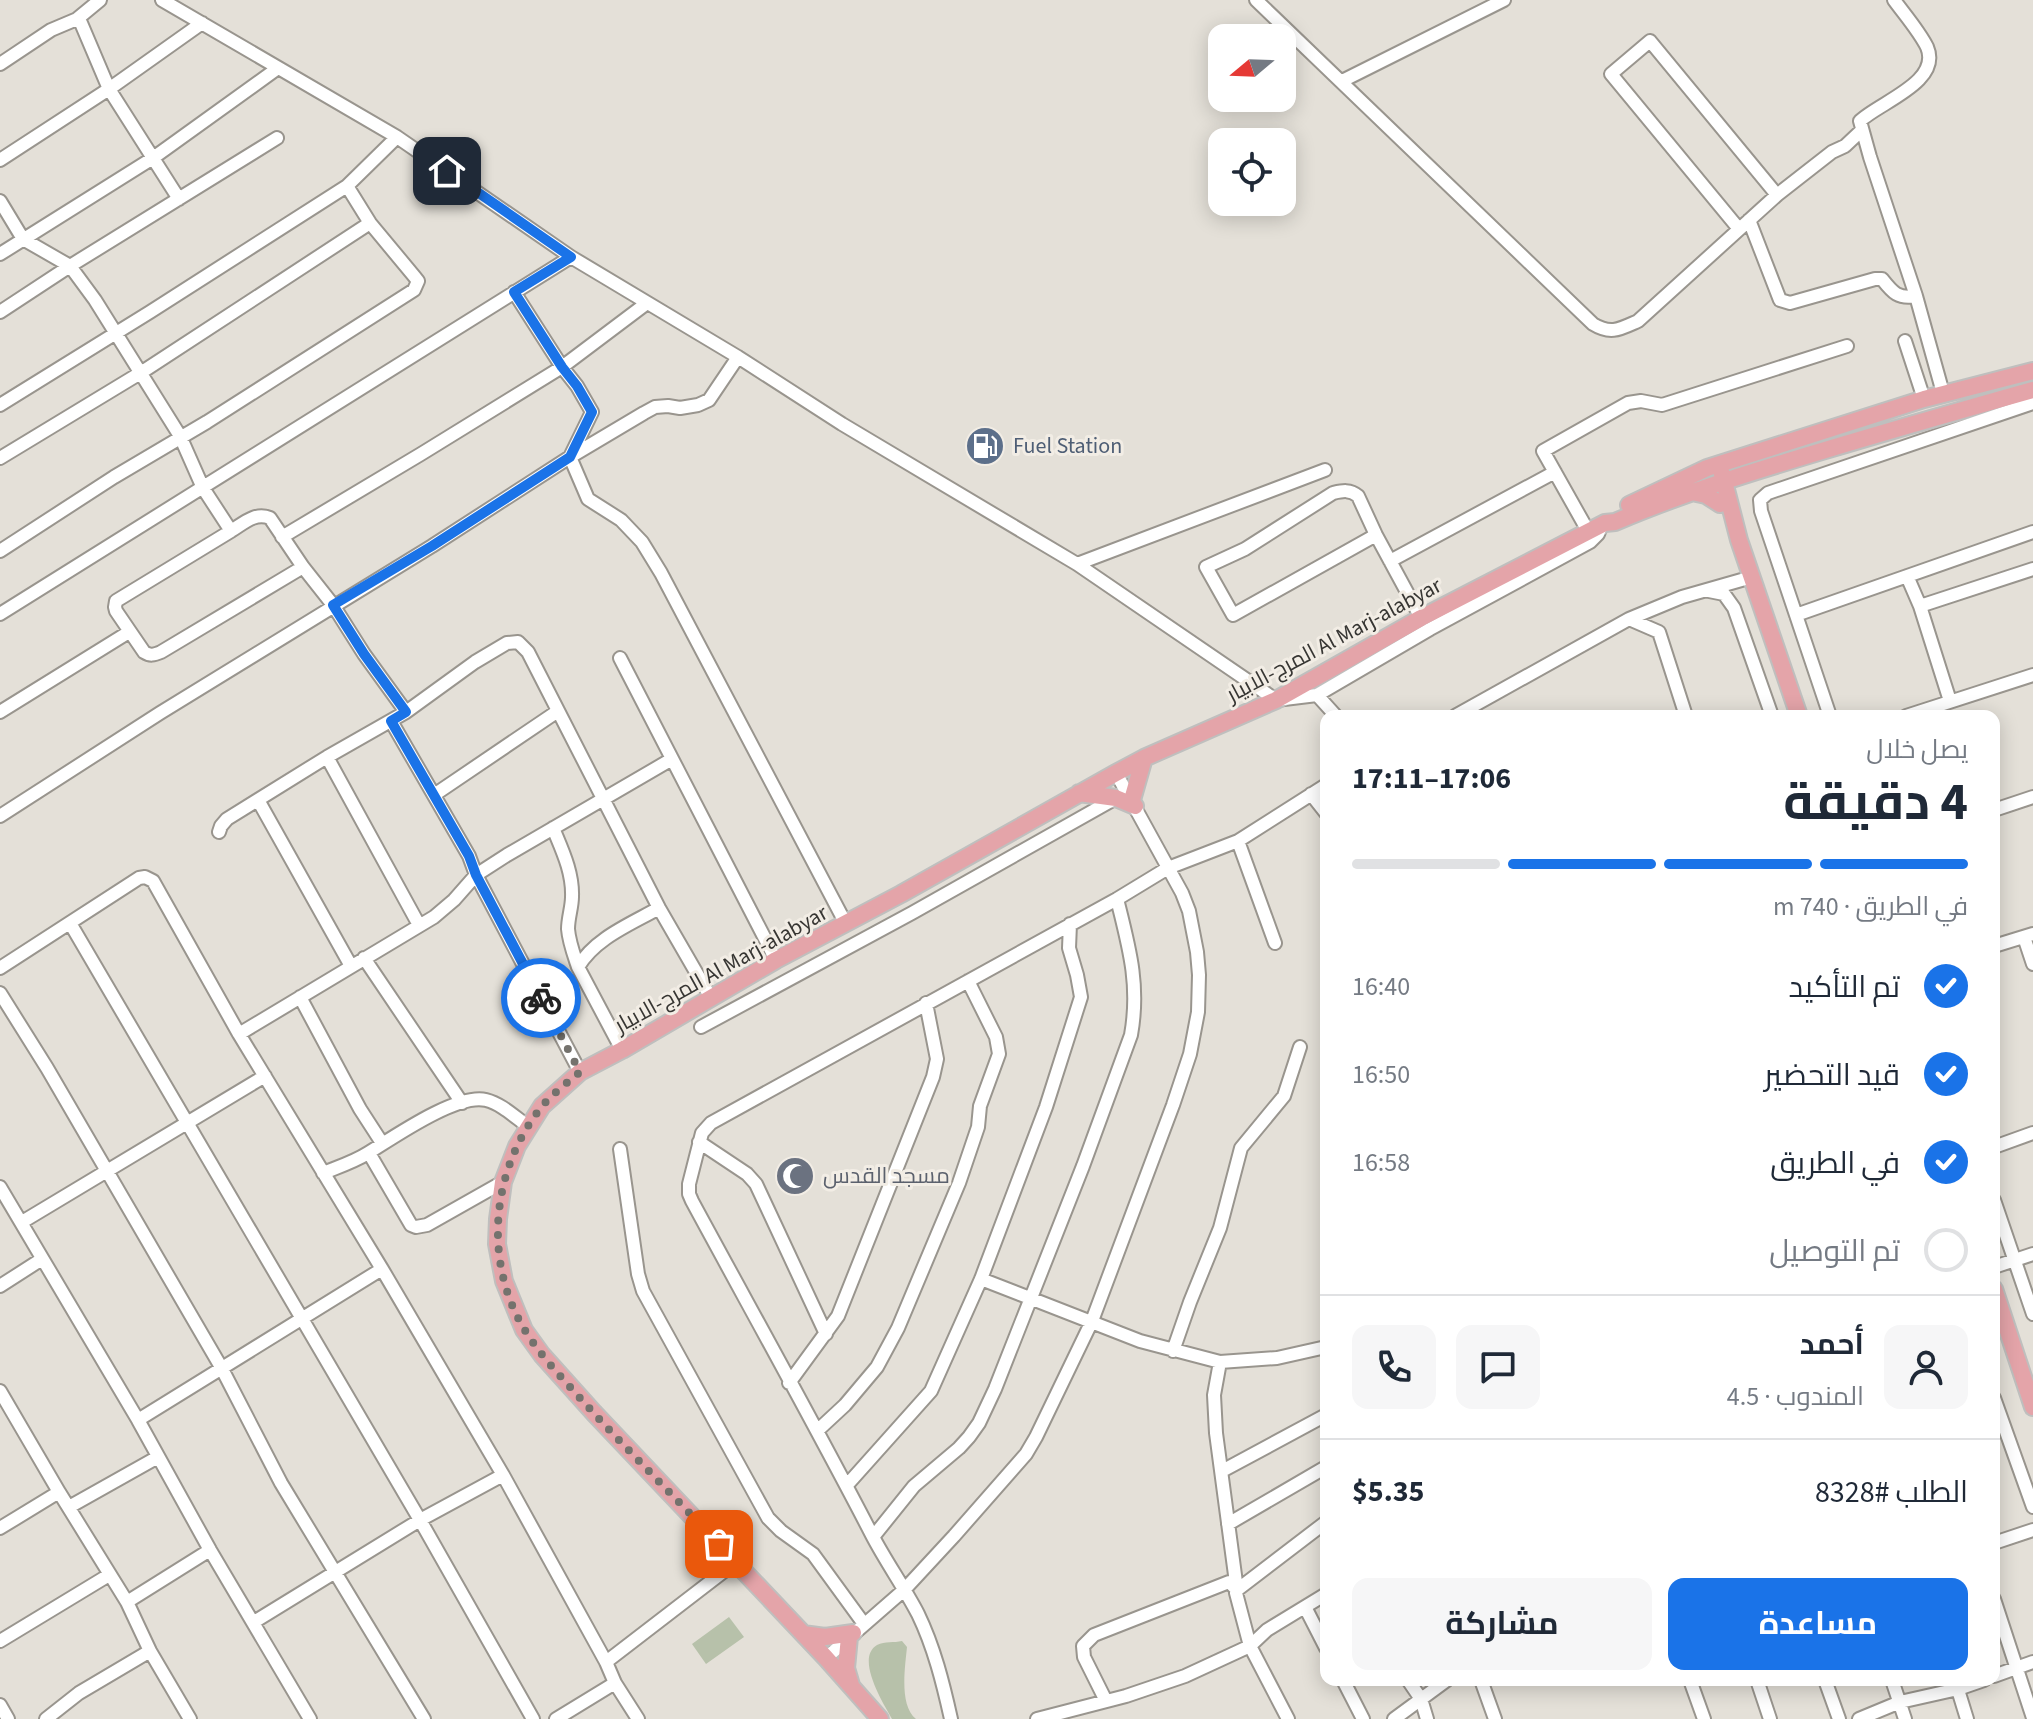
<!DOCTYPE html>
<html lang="ar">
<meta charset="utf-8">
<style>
body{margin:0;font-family:"Source Sans 3",Cairo,sans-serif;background:#f6f6f7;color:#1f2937;direction:rtl;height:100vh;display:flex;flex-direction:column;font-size:30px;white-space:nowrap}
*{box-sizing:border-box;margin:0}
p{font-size:26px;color:#747a83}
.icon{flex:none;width:44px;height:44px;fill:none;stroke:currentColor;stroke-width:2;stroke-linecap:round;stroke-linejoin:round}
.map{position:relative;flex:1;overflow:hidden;direction:ltr}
.side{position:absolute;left:1320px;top:710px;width:680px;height:976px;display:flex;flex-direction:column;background:#fff;border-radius:16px;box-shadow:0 4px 20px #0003;direction:rtl}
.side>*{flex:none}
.needle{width:52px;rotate:251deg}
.fabs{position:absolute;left:1208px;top:24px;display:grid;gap:16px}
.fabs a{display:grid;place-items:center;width:88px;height:88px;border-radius:16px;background:#fff;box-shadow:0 4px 20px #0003;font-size:40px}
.pin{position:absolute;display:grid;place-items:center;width:68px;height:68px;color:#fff;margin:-34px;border-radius:16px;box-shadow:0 4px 12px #0006}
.courier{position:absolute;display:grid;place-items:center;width:80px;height:80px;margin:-40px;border:6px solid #1a73e8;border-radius:50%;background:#fff;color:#222;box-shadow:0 2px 10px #0007}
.summary em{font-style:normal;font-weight:700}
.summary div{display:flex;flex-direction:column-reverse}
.summary{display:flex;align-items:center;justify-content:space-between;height:136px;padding:0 32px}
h1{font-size:52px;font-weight:700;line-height:60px}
.bar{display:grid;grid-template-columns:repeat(4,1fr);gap:12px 8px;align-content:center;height:96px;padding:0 32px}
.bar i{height:10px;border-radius:6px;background:#e0e1e3}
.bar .selected{background:#1a73e8}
.bar p{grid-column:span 4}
.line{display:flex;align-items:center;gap:20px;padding:0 32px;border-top:2px solid #e0e1e3}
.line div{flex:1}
.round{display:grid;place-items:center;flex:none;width:84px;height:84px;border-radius:16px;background:#f6f6f7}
ol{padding:0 32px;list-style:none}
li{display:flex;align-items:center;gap:24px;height:88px}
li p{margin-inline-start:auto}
li .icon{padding:8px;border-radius:50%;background:#1a73e8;color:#fff;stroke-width:4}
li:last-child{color:#747a83}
li i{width:44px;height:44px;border:4px solid #e0e1e3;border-radius:50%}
.button{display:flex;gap:16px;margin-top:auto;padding:16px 32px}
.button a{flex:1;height:92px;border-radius:16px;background:#1a73e8;color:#fff;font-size:32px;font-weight:700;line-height:92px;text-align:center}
.button a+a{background:#f6f6f7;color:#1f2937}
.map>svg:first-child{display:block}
.green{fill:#b7c1aa}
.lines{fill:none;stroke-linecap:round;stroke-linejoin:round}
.minor-casing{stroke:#99958e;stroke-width:16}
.major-casing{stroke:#bfbfbe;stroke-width:20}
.minor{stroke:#fff;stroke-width:12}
.major{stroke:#e4a4a9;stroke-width:16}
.done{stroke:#74726d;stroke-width:8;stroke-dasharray:0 14.4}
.route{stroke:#1a73e8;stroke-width:10}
.labels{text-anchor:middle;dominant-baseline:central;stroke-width:6;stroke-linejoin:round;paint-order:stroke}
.service-label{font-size:22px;fill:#4e5e75;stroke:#f2ede5;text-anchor:start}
.street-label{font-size:22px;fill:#373633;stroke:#f2ede5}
.worship-label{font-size:22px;fill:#5b616d;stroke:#f2ede5;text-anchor:start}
</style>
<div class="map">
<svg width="2033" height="1719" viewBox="0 0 2033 1719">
<rect width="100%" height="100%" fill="#e4e0d8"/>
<path class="green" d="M729,1617L744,1637L706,1664L692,1644Z
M902,1641L907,1647C905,1668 899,1705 916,1719H892C883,1703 855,1658 877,1645C885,1641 894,1643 902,1641Z"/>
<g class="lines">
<defs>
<path id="minor" d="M162,0L397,137L571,257L738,357L842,424L1077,564L1276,700L1317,695L1336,716
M1256,0L1593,324C1611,335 1620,329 1638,321L1777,195L1832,152L1845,146L1862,130
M1894,0C1905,15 1919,31 1927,47C1942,82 1880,102 1860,121L1870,157L1916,296L1943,393
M77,19L81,23L109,89L179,199
M0,64L51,30L77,19L100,0
M1342,81L1504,0
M0,160L109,89L202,23
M0,201L23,239L70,266L95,300L180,436L203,488L231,531C244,523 255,512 270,518L303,567L333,605L364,654L406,712
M1749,220L1780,300L1790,303L1875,279H1882C1893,293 1898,299 1916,296
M1739,229L1611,74L1650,41L1777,195
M0,254L153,158L278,68
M514,292L562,367L577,386L592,412L570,457L588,499L621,520L642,542L661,573L846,924
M0,312L70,266L277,138
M1905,341L1924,399
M0,405L150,312L347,186L397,137
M0,458L142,372L370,223
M231,531L116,601L115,607L116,611L144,652C150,656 154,655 161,652L303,567
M1588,531L1543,451L1628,403L1641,401L1662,405L1847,346
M1376,535L1233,615L1206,567L1245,549L1333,493C1342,491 1350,489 1358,496L1376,535L1421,618
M282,537L421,454L562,367L647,303
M0,551L114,477L207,422L414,290L418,281L414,276L370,223L347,186
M1390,561L1555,472
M1077,564L1325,470
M1907,576L1920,606L1950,701
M1709,591L1724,594L1734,608L1772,716
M1920,606L2033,569
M0,614L571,257
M1796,615L2033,532
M1629,619L1659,632L1686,716
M620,658L776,960
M1317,695L1430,629L1590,542L1598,534L1602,524
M0,712L129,632
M1455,716L1629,619L1682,597L1752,577
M1830,716L1761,511L1760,500L1768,493L2033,403
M1906,716L2033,675
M391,721L469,856L476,875L580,1072
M327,757L419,925
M1311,794L1326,813
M434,795L558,711
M258,800L351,966
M1994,810L2033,797
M0,816L160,713L432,546L570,457L644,413L655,407L668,406L680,408L698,405L709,400L738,357
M553,828C562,850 573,872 572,897C572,907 568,918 568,929C569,942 574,955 578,967
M219,832L221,826L227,819L327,757L406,712L475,662L507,643L518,642L528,652L659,908L711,998
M1238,841L1275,943
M70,923L420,1520L533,1719
M2024,937L2033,964
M1994,946L2033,934
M364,958L462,1103
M0,968L139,878L145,877L153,881L239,1034L382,1269L503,1475L606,1662L615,1683L638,1719
M0,993L47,1068L221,1367L281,1483L424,1719
M300,997L360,1109L382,1143
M701,1027L912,913L1116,798
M239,1034L434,917L454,900L476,875L507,855L672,759
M622,1050L578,967C595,938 631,924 659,908
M699,1142L747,1174L756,1184L826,1334
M1994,1147L2033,1133
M620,1149L638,1274L643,1291L768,1518L781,1531L813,1554L864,1624
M369,1153L411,1225L416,1227L427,1225L503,1182
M323,1173C338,1167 354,1162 368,1153C394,1137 457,1093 486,1100C502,1104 516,1118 529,1127
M0,1187L138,1420L210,1550L310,1719
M1994,1200L2033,1314
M22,1222L265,1076
M1994,1267L2033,1254
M981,1279L1140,1341L1220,1362L1277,1358L1326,1347
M0,1286L42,1259
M1173,1351L1190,1302L1220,1228L1241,1148L1284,1096L1300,1047
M1220,1362L1214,1395L1216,1433L1237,1590L1236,1593L1250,1646L1288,1719
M789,1383L838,1316L933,1077L937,1059L926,1003
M0,1391L59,1492L127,1602L150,1651L190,1719
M1994,1398L2033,1507
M138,1420L382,1269
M817,1431L845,1405L877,1367L898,1328L959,1183L978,1127L980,1106L999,1054L996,1037L968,981
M1222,1471L1326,1415
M847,1485L931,1391L981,1279L1046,1107L1081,997L1077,975L1069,948L1070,924
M69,1507L158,1457
M1228,1524L1326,1467
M0,1528L59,1492
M873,1537L914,1486L959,1448L969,1437L979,1423L995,1389L1083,1166L1131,1035C1140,985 1129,947 1117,899
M1994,1543L2033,1530
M1994,1599L2033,1718
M127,1602L210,1550
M1305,1607L1326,1648
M254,1622L420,1520L503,1475
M0,1641L109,1575
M826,1658L904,1590L954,1536L1026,1454L1036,1437L1092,1321L1173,1105L1190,1054L1198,1012L1199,975L1197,952L1189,911L1182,893L1116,773
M606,1662L736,1562
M1994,1676L2033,1662
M1343,1680L1363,1719
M1408,1680L1421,1699L1427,1719
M1481,1680L1495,1719
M1690,1680L1704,1719
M1757,1680L1770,1719
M1825,1680L1839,1719
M1892,1680L1905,1719
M1955,1680L1967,1719
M1106,1701L1084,1657L1083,1646L1094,1635L1229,1582L1237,1590L1326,1522
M0,1705L8,1719
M46,1719L79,1693L150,1651
M556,1719L615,1683
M951,1719C943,1683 934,1647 918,1614C904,1587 886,1562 872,1535C814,1423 752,1312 692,1201L689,1194V1184L702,1133L711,1123L1117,899L1168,868L1238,841L1326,785
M1037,1719L1126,1696L1185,1676L1250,1646L1267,1630L1326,1594
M1394,1719L1447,1680
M1859,1719L1900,1702L1958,1689L1984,1680"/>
<path id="major" d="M1722,474L1739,540L1799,716
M1692,492L1706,495L1720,504
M1629,505L1707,468L1924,399L2033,371
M1079,793L1116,798L1135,806
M1132,800L1144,758
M1994,1289L2033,1407
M803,1634L825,1637L853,1633
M849,1637L846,1668L851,1685
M880,1719L826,1658L594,1413L542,1355L524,1330L504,1281L497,1244L498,1219L503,1182L517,1146L542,1106L580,1072L622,1050L776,960L901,894L1116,773L1144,758L1276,700L1421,618L1605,523L1615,522C1683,493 1752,472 1822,451C1892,430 1962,410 2033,390"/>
</defs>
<use href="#minor" class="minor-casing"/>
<use href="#major" class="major-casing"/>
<use href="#minor" class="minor"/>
<use href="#major" class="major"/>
</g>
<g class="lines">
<path class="done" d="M541,998L580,1072C568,1082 555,1092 544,1104C491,1167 482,1262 526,1332C541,1356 561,1377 580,1398C625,1448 673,1495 719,1544"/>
<path class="route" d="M447,171L571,257L514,292L562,367L577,386L592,412L570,457L432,546L333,605L364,654L406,712L391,721L469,856L476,875L541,998"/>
</g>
<defs>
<symbol id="fuel-disc" viewBox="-11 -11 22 22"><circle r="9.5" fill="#5c6f8a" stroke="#f2ede5"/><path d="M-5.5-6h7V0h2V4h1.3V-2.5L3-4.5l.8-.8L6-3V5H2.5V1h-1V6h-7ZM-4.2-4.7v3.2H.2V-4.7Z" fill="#fff"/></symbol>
<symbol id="mosque-disc" viewBox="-11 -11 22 22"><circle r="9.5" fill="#6b7280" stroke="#f2ede5"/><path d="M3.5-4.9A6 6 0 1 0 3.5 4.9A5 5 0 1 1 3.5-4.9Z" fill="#fff"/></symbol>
</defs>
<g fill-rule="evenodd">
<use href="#fuel-disc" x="963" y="424" width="44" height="44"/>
<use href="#mosque-disc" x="773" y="1154" width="44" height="44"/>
</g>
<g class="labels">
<g class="service-label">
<text x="1013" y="446">Fuel Station</text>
</g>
<g class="street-label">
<text transform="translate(1334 640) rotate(-28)">المرج-الابيار Al Marj-alabyar</text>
<text transform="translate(721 969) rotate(-29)">المرج-الابيار Al Marj-alabyar</text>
</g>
<g class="worship-label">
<text x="823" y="1176">مسجد القدس</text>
</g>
</g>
</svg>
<div class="fabs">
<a><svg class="needle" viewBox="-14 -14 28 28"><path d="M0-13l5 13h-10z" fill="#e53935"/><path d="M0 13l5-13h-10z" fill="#747a83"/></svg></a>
<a><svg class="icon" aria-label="locate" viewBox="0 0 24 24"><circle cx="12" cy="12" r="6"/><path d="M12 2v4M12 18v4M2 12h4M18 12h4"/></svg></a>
</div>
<div class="pin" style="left:719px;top:1544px;background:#ea580c"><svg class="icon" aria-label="bag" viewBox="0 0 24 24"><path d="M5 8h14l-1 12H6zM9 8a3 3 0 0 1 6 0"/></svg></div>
<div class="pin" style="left:447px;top:171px;background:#1f2937"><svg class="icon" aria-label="home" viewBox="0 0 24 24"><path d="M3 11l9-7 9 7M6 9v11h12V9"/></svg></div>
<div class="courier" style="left:541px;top:998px"><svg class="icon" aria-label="bike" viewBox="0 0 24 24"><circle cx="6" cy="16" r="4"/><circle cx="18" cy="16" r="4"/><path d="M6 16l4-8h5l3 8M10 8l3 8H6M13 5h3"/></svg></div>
<section class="side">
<div class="summary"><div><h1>4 دقيقة</h1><p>يصل خلال</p></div><em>17:06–17:11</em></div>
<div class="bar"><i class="selected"></i><i class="selected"></i><i class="selected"></i><i></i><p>في الطريق · 740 m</p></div>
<ol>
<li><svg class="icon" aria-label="check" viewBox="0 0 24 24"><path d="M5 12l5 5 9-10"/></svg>تم التأكيد<p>16:40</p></li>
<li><svg class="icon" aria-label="check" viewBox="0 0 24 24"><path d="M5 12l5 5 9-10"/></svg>قيد التحضير<p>16:50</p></li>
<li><svg class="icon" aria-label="check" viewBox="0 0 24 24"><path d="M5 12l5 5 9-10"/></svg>في الطريق<p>16:58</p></li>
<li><i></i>تم التوصيل</li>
</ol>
<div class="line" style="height:144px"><a class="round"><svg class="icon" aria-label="person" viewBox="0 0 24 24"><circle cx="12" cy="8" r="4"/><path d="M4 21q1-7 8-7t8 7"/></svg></a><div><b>أحمد</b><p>المندوب · 4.5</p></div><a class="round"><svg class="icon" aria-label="chat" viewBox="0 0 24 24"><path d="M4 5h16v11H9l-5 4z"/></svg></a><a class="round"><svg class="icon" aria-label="phone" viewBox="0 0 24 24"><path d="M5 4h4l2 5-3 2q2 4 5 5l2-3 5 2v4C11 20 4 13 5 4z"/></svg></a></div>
<div class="line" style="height:104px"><div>الطلب #8328</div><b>$5.35</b></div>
<div class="button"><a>مساعدة</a><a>مشاركة</a></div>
</section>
</div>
